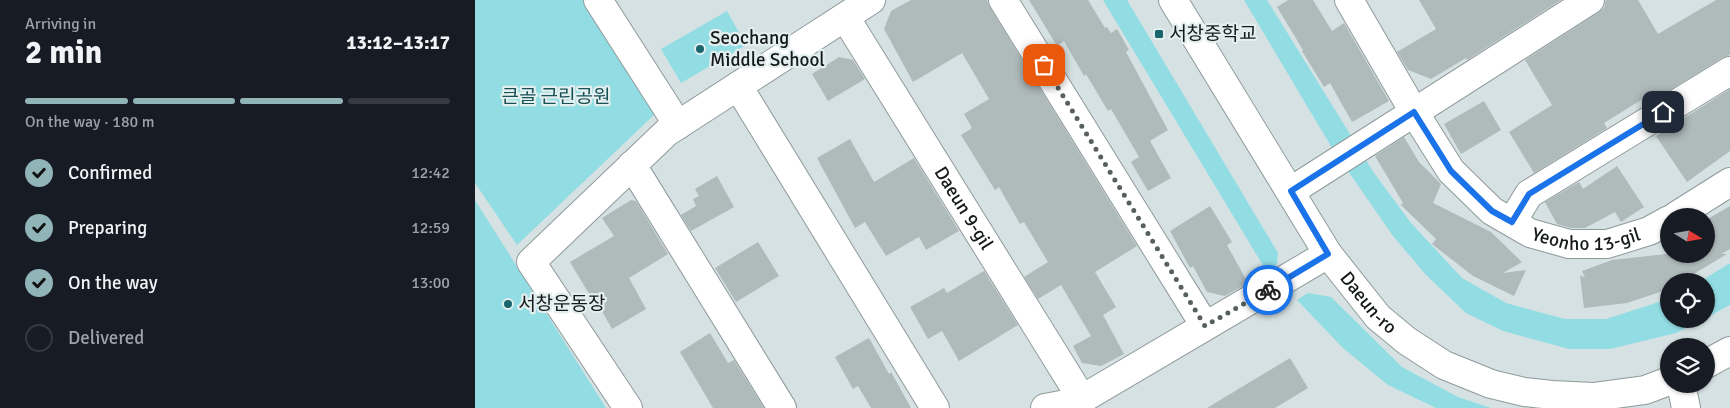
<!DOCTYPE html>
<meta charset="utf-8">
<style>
body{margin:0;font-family:Signika,"Noto Sans KR",sans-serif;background:#242831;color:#f1f3f6;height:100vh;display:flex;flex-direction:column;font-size:19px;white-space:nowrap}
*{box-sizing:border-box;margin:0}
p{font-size:16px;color:#9ea1a6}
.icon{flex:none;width:28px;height:28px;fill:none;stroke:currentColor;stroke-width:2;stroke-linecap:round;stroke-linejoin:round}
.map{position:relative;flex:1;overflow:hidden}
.drawer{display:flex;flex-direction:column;background:#171b24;width:475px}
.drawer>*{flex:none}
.needle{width:32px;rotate:101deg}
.controls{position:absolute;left:1185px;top:208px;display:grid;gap:10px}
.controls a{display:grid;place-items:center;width:55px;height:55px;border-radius:50%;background:#171b24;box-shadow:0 1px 4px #0004;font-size:25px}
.pin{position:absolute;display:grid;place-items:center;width:42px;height:42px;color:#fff;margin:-21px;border-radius:10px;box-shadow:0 2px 8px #0006}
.courier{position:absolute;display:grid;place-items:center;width:50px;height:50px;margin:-25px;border:4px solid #1a73e8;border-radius:50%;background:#fff;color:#222;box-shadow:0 1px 6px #0007}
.overview em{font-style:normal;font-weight:700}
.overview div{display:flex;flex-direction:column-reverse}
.overview{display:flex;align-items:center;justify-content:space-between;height:85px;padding:0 25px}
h1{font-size:32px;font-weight:700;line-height:38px}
.bar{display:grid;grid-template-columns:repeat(4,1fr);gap:8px 5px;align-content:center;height:60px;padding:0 25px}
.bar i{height:6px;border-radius:4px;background:#363941}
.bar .current{background:#90b4b8}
.bar p{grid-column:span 4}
ol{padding:0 25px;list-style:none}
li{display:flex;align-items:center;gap:15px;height:55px}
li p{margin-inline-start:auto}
li .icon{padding:5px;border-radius:50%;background:#90b4b8;color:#111;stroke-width:4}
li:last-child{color:#9ea1a6}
li i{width:28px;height:28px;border:2px solid #363941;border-radius:50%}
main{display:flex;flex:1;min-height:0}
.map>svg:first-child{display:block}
.green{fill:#92dde4}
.building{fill:#afbabb}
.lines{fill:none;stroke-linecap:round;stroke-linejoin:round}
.minor-casing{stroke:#8f9a9b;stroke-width:30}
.minor{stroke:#fff;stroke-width:28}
.done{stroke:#585f5f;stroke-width:5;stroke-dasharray:0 9}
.route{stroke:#1a73e8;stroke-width:6}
.poi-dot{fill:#19666d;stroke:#e3eeef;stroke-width:2}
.labels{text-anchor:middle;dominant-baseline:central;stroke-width:4.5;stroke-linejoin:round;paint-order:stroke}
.poi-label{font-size:19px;fill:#151919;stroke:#e3eeef;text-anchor:start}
.park-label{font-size:19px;fill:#175055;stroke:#e3eeef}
.street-label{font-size:19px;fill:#151919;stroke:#e3eeef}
</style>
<main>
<section class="drawer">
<div class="overview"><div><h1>2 min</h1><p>Arriving in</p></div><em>13:12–13:17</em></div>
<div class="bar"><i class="current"></i><i class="current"></i><i class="current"></i><i></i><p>On the way · 180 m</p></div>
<ol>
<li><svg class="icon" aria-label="check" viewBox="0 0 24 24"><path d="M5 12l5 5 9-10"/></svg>Confirmed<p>12:42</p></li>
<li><svg class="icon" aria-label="check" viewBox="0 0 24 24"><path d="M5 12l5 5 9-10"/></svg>Preparing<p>12:59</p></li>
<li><svg class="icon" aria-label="check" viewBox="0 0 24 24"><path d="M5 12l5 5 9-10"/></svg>On the way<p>13:00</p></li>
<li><i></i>Delivered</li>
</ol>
</section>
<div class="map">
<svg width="1255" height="408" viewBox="0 0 1255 408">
<rect width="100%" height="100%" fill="#d5e1e2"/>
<path class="green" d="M0,0H107L125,10L179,103L178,116L42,245L0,183Z
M628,0H652L803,253L802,264L792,272Z
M769,0H792L899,173L936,223L987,278L1031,303L1090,319H1131L1184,302L1194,297V319H1230L1201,333L1135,349H1094L1028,331L991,313L952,276L918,236L857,148Z
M252,11L271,45L206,83L186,49Z
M0,200L131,408H0Z
M1255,263V305L1231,318V281H1226Z
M833,293L856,297L927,367L983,397L1016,408H961L913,385L868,348L822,300Z"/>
<path class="building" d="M436,0H512L515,8L662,246L620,272L641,307L628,315L649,354L626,366L607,363L598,346L616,336L586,285L563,299L549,277L573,262L549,222L545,224L524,187L520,190L486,135L497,128L489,114L514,99L487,53L438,82L409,29L416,11Z
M554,0H613L630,28L632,27L636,33L642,29L654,50L651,52L693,130L675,141L696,178L673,191L656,162L664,157L636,109L633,111L611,74L609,76L589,41L582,46Z
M813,0H838L857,31L869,23L914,101L877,122L855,83L849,87L827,51L828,50L802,7Z
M944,0H1086L992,60L991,58L956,79L933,70L922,52L961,29Z
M1131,0H1163L1183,34L1241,0H1255V55L1247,58L1182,98L1179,92L1129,123L1132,128L1059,173L1034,132L1077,105L1050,60L1123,13L1129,8Z
M364,57L378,60L390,79L353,101L337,74Z
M1255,89V151L1212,182L1181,136Z
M1009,101L1026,130L986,154L969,124Z
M929,137L944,162L966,184L958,203L1016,232L1047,262L1028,273L1051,270L1039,296L998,276L957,244L961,239L926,205L928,203L900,156Z
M375,139L399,182L439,158L484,231L451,250L444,237L411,256L390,222L380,228L342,158Z
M1142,166L1169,207L1146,222L1140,212L1110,228H1096L1082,224L1070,202L1104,182L1108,189Z
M242,176L259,207L216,231L206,215L221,206L218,199L224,196L220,189Z
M156,200L161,201L193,254L154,278L171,309L137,329L118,295L116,297L95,262L139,236L127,218Z
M735,206L757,242L752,245L773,283L750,296L732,292L718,266L715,268L695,231Z
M1255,206V249L1246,254H1252L1207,281H1194V289L1152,303L1109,308L1105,275L1110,278L1107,271L1137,260L1191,254H1231V220Z
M283,242L304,276L261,302L240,268Z
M509,271L543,325L484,361L467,331L453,339L435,307L469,288L472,293Z
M235,333L253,363L259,360L289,408H238L205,352Z
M394,338L414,374L416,372L436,408H396L383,386L378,389L360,357Z
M815,358L833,388L800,408H732Z"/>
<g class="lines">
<defs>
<g id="minor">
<path d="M123,0L203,125"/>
<path d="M528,0L730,326"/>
<path id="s1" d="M698,0L853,254L903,317L932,341L969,365L1016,384L1049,392L1077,395L1118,397L1170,390L1194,381"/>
<path id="s2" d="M874,0L939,112L976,171L1017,211L1055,233L1094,244H1132L1174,231L1194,220"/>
<path id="s3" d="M370,17L607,399"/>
<path d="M263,86L460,408"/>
<path d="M157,165L307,408"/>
<path d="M816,191L1115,0"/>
<path d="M1201,216L1255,182"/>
<path d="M1037,222L1054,194L1255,71"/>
<path d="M1231,364L1255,351"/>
<path d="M1206,384L1211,408"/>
<path d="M153,408L56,262L192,132L396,0"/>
<path d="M570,408L602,402L607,399L853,254"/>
</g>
</defs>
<use href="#minor" class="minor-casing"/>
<use href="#minor" class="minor"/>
</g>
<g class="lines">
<path class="done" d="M569,65L730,326L793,290"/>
<path class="route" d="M793,290L853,254L816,191L939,112L976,171L1017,211L1037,222L1054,194L1188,112"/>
</g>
<g class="poi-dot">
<rect x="679" y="29" width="10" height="10" rx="2.5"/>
<circle cx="225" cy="49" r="5"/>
<circle cx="33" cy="304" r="5"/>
</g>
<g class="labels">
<g class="poi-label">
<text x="694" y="34">서창중학교</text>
<text x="235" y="38">Seochang<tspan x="235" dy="22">Middle School</tspan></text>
<text x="43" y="304">서창운동장</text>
</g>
<g class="park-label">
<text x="81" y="97">큰골 근린공원</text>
</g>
<g class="street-label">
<text stroke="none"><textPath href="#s3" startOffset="225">Daeun 9-gil</textPath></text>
<text stroke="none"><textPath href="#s2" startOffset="358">Yeonho 13-gil</textPath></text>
<text stroke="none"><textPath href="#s1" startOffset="361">Daeun-ro</textPath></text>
</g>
</g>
</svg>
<div class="controls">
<a><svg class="needle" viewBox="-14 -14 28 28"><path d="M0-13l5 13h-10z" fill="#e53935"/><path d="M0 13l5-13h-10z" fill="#9ea1a6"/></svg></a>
<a><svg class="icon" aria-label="locate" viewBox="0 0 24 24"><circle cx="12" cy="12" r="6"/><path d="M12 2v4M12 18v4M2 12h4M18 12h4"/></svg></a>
<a><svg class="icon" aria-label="layers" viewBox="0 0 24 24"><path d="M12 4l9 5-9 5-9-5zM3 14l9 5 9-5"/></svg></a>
</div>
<div class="pin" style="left:569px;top:65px;background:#ea580c"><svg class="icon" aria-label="bag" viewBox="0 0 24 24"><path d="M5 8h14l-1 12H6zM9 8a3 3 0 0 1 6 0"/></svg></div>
<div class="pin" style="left:1188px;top:112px;background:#1f2937"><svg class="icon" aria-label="home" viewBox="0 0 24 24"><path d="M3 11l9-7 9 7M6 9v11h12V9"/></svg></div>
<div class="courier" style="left:793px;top:290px"><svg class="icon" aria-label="bike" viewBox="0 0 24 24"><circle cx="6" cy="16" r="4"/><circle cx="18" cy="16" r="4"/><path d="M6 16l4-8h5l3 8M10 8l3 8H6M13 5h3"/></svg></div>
</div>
</main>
